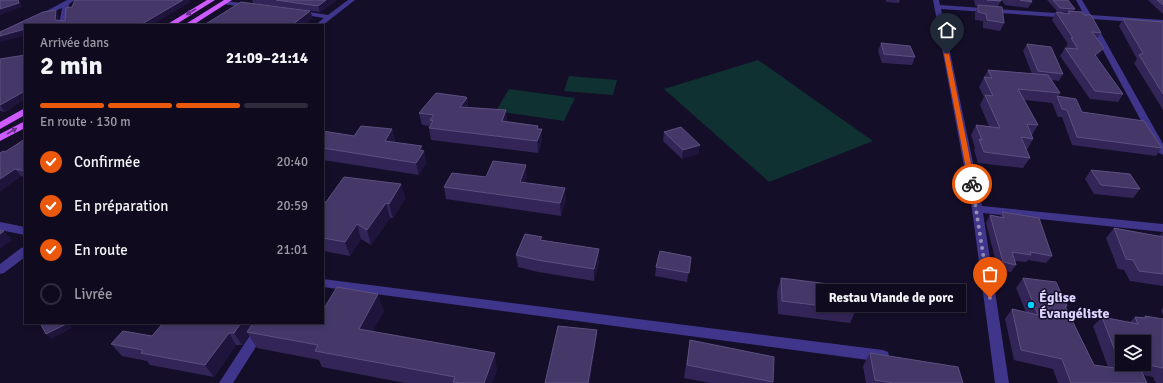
<!DOCTYPE html>
<html lang="fr">
<meta charset="utf-8">
<style>
body{margin:0;font-family:Signika,sans-serif;background:#181327;color:#f1f3f6;height:100vh;display:flex;flex-direction:column;font-size:15px;white-space:nowrap}
*{box-sizing:border-box;margin:0}
p{font-size:13px;color:#9b9aa4}
.icon{flex:none;width:22px;height:22px;fill:none;stroke:currentColor;stroke-width:2;stroke-linecap:round;stroke-linejoin:round}
.map{position:relative;flex:1;overflow:hidden}
.side{position:absolute;left:24px;top:24px;width:300px;height:300px;display:flex;flex-direction:column;background:#0f0a1e;border-radius:0px;box-shadow:0 2px 6px #0003,0 0 0 1px #2f2b3c}
.side>*{flex:none}
.fabs{position:absolute;left:1115px;top:335px;display:grid;gap:8px}
.fabs a{display:grid;place-items:center;width:36px;height:36px;border-radius:0px;background:#0f0a1e;box-shadow:0 2px 6px #0003,0 0 0 1px #2f2b3c;font-size:20px}
.pin{position:absolute;display:grid;place-items:center;width:34px;height:34px;color:#fff;margin:-41px -17px;border-radius:50% 50% 50% 0;rotate:-45deg;box-shadow:0 0 4px #0007}
.pin .icon{rotate:45deg}
.courier{position:absolute;display:grid;place-items:center;width:40px;height:40px;margin:-20px;border:3px solid #ea580c;border-radius:50%;background:#fff;color:#222;box-shadow:0 1px 5px #0007}
.bubble{position:absolute;height:28px;border-radius:0px;background:#0f0a1e;box-shadow:0 2px 6px #0003,0 0 0 1px #2f2b3c;font-size:13px;font-weight:800;line-height:28px;text-align:center}
.headline em{font-style:normal;font-weight:800}
.headline div{display:flex;flex-direction:column-reverse}
.headline{display:flex;align-items:center;justify-content:space-between;height:68px;padding:0 16px}
h1{font-size:26px;font-weight:800;line-height:30px}
.bar{display:grid;grid-template-columns:repeat(4,1fr);gap:6px 4px;align-content:center;height:48px;padding:0 16px}
.bar i{height:5px;border-radius:3px;background:#2f2b3c}
.bar .on{background:#ea580c}
.bar p{grid-column:span 4}
ol{padding:0 16px;list-style:none}
li{display:flex;align-items:center;gap:12px;height:44px}
li p{margin-inline-start:auto}
li .icon{padding:4px;border-radius:50%;background:#ea580c;color:#fff;stroke-width:4}
li:last-child{color:#9b9aa4}
li i{width:22px;height:22px;border:2px solid #2f2b3c;border-radius:50%}
.map>svg:first-child{display:block}
.green{fill:#103132}
.lines{fill:none;stroke-linecap:round;stroke-linejoin:round}
.minor{fill:#3f358a;fill-rule:evenodd}
.major{fill:#ce5bff;fill-rule:evenodd}
.wall{fill:#332557;fill-rule:evenodd}
.shaded-wall{fill:#1f143c}
.building{fill:#453869;stroke:#5d5080}
.oneway{fill:#683189}
.route{fill:#ea580c}
.done{stroke:#968fb4;stroke-width:4;stroke-dasharray:0 7.2}
.poi-dot{fill:#00d3ff;stroke:#140e28;stroke-width:1.5}
.labels{text-anchor:middle;dominant-baseline:central;stroke-width:3;stroke-linejoin:round;paint-order:stroke}
.poi-label{font-size:14px;font-weight:bold;fill:#dcd4ff;stroke:#140e28;text-anchor:start}
</style>
<div class="map">
<svg width="1163" height="383" viewBox="0 0 1163 383">
<rect width="100%" height="100%" fill="#140e28"/>
<path class="green" d="M758,60L873,141L769,182L664,89Z
M569,76L617,80L613,95L564,91Z
M509,89L575,98L564,121L496,111Z"/>
<g class="lines">
<path class="minor" d="M67,0H75L69,4L67,25H59L62,8L42,17L37,16Z
M348,0H355L323,25H315L324,18L298,14L295,12L298,10L328,15Z
M933,0H939L940,5L1084,15L1076,0H1082L1091,15L1163,20V24L1093,19L1163,144V155L1158,152L1086,19L941,9L982,206L1163,224V232L983,213L1009,383H995L972,209Z
M225,1L251,4L254,6L251,8L223,4L222,3Z
M0,222L25,227V235L0,230Z
M25,247V257L4,273L0,274V264L21,248Z
M323,279L883,350L888,352L889,356L888,360L883,362L323,287Z
M258,323H271L233,383H219Z"/>
<path class="major" d="M207,0H215L175,25H166Z
M224,0H232L193,25H184Z
M25,108V115L0,129V122Z
M25,121V128L0,141V134Z"/>
</g>
<path class="wall" d="M252,0H335L336,1L320,12L253,3Z
M886,0H900L899,3L886,2Z
M974,0H1001L998,6L1004,23L1000,31L983,28V21L975,20V13L978,6H975Z
M1002,0H1031L1032,2L1028,8L1005,5Z
M1047,0H1068L1075,9L1073,12L1101,33L1097,39L1099,56L1097,58L1123,94L1118,102L1090,99L1060,56L1065,48H1068L1066,46L1068,44L1052,20L1056,12L1067,13L1068,12H1058Z
M1148,0H1163V14Z
M1123,19L1163,22V110L1134,63L1137,59L1119,26Z
M881,43L915,57L912,65L882,63L878,51Z
M1027,44L1063,74L1059,81L1052,80L1060,93L1058,96L1082,112L1162,148L1156,156L1072,145L1062,117H1058L1052,103L1024,100L1038,125L1032,135L1033,139L1027,150H1026L1030,158L1023,168L978,163L974,150L975,148L971,135L976,125L989,126L980,105L984,97L979,87L988,70L1032,74L1023,51Z
M25,55V99L5,112L0,111V59Z
M467,98L468,107L506,110L507,122L538,126V129L542,141L538,153L431,140L429,128L430,126L422,125L419,113Z
M392,129L395,141V142L424,151L426,163L419,175L323,160V131L354,136Z
M664,132L700,145L698,154L682,159L663,141Z
M25,139V178L21,176L0,191L5,152Z
M1091,170L1140,189L1133,198L1094,194L1085,179Z
M486,177H527L525,183L566,200L561,216L446,199L444,187Z
M401,184L405,199L393,218H390L371,245L361,239L350,256L323,251V202H326Z
M1002,212L1052,256L1046,263L1028,260L1026,262L1015,261L1016,265L1011,272L998,270L986,223L990,215L1000,217Z
M1114,228L1159,236L1163,232V286L1130,281L1124,270L1118,269L1106,238Z
M542,240L599,249V261L594,281L538,272L518,267L516,255Z
M691,257L687,282L655,276L656,267Z
M781,278L856,310L850,323L778,314L777,291Z
M1023,278L1067,306L1066,308L1094,365L1108,367L1093,326L1102,317L1130,322L1135,317L1143,318L1145,316L1163,319V383H1156L1153,377L1143,375L1147,383H1058L1053,369L1014,360L1005,319L1012,309L1026,312L1016,288ZM1122,342L1144,364H1122Z
M1163,308V315L1161,311Z
M384,311L372,331L497,370L492,383H405L322,367L319,360L257,348L249,335L242,345H236L214,377L150,365L147,361L122,356L111,344L152,336L163,323H252V324Z
M690,340L773,382V383H710L684,378Z
M870,353L963,383H866L863,366Z"/>
<path class="shaded-wall" d="M18,0H19L21,3L22,7L0,15V9Z
M183,0H190L191,2L152,25H140Z
M326,0H335L336,1L320,12L318,6Z
M56,10L59,15L58,25L55,20Z
M310,11L313,18L304,25H292Z
M25,29V36L0,42V36Z
M1104,48L1099,56L1090,63L1095,55Z
M25,91V99L5,112L0,105Z
M467,98L469,109L460,107Z
M506,110L507,121L503,133L502,121Z
M538,126L539,137L542,129V141L538,153L537,129Z
M392,129L395,141L388,153L385,141Z
M700,145L698,154L682,159L683,150Z
M422,146L423,152L424,151L426,163L419,175L416,163L419,150Z
M526,165L527,177L521,194L520,182Z
M15,169L21,176L0,191V179Z
M401,184L405,199L393,218L389,204Z
M565,188L566,200L561,216L560,203Z
M386,203L390,218L371,245L367,230Z
M357,224L361,239L350,256L345,242Z
M4,231L12,240L0,249V234Z
M599,249V261L594,281V269Z
M378,294L384,311L365,345L359,329Z
M68,323H69L72,328L51,339L46,334Z
M241,323H252L254,327L247,332L249,335L242,345L234,333Z
M597,330L596,343L590,383H588Z
M229,333L236,345L214,377L205,365Z
M495,353L497,370L492,383H484Z"/>
<path class="building" d="M0,0H18L19,3L0,9Z
M75,0H183L140,25H67L68,24L64,25H25V29L0,36V32L43,12L56,10L55,20L65,21L66,8L72,7Z
M276,0H326L318,6Z
M987,0H1001V1Z
M1020,0H1031L1032,2Z
M1053,0H1068L1075,9L1060,8Z
M1157,0H1163V5Z
M241,2L310,11L292,25H204Z
M978,5L1002,7L1004,23L987,20L986,14L978,12Z
M1068,11L1082,12L1084,15H1091L1101,33L1092,32L1104,48L1095,55L1123,94L1095,91L1065,48L1078,49L1071,38H1073L1056,12L1070,14Z
M1123,19L1163,22V94L1139,55L1143,53Z
M881,43L910,46L915,57L884,54Z
M1027,44L1051,47L1063,74L1038,71Z
M25,55V91L0,105V59Z
M988,70L1048,75L1060,93L1018,89L1038,125L1027,124L1033,139L1021,137L1030,158L984,152L979,139L982,140L976,125L1000,128L985,95L993,96L984,77L992,78Z
M436,93L466,97L467,98L460,107L506,110L502,121L538,126L537,129H542L537,141L429,128L433,121L430,120L434,115L419,113Z
M1057,96L1076,99L1082,112L1144,121L1162,148L1077,137L1067,110L1062,109Z
M361,126L392,129L385,141L422,146L419,150L424,151L416,163L323,148V131L354,136Z
M681,127L700,145L683,150L664,132Z
M25,139V171L15,169L0,179V153L3,151L5,152Z
M493,161L526,165L520,182L565,188L560,203L444,187L452,173L486,177Z
M1091,170L1130,174L1140,189L1101,185Z
M344,177L401,184L389,204L386,203L367,230L357,224L345,242L323,238V202H326Z
M1002,212L1039,218L1052,256L1030,252L1031,255L1012,252L1016,265L1003,262L990,215L1004,218Z
M1114,228L1163,237V274L1139,271L1133,260L1126,259Z
M0,230L4,231L0,234Z
M525,234L542,237L540,240L599,249L594,269L537,260L516,255Z
M660,251L691,257L689,273L656,267Z
M781,278L852,287L856,310L782,301Z
M1023,278L1056,282L1067,306H1065L1094,365L1122,369L1102,317L1138,324L1135,317L1146,318L1145,316L1163,319V368L1144,364V342H1122V364H1138L1147,383H1071L1062,359L1021,350L1012,309L1038,315Z
M337,287L378,294L359,329L495,353L484,383H461L453,382L455,377L315,351L318,345L247,332L253,323H323V310Z
M40,323H68L46,334Z
M163,323H241L234,333H229L205,365L141,353L143,350L111,344L123,331L152,336Z
M558,326L597,330L588,383H545Z
M690,340L774,357L773,382L687,365Z
M870,353L958,367L963,383H894L875,380Z"/>
<defs><path id="oneway-solid" d="M-6-.8H1V-3.2L6.5 0L1 3.2V.8H-6Z"/></defs>
<g class="oneway">
<use href="#oneway-solid" transform="translate(191 12) rotate(149)"/>
<use href="#oneway-solid" transform="translate(12 131) rotate(-31)"/>
</g>
<path class="route" d="M947,52L949,54L975,184L972,187L969,184L944,54Z"/>
<g class="lines">
<path class="done" d="M972,184L990,298"/>
</g>
<circle class="poi-dot" cx="1031" cy="305" r="4"/>
<g class="labels">
<g class="poi-label">
<text x="1039" y="297">Église<tspan x="1039" dy="16">Évangéliste</tspan></text>
</g>
</g>
</svg>
<div class="fabs">
<a><svg class="icon" aria-label="layers" viewBox="0 0 24 24"><path d="M12 4l9 5-9 5-9-5zM3 14l9 5 9-5"/></svg></a>
</div>
<div class="pin" style="left:990px;top:298px;background:#ea580c"><svg class="icon" aria-label="bag" viewBox="0 0 24 24"><path d="M5 8h14l-1 12H6zM9 8a3 3 0 0 1 6 0"/></svg></div>
<div class="pin" style="left:947px;top:54px;background:#1f2937"><svg class="icon" aria-label="home" viewBox="0 0 24 24"><path d="M3 11l9-7 9 7M6 9v11h12V9"/></svg></div>
<div class="courier" style="left:972px;top:184px"><svg class="icon" aria-label="bike" viewBox="0 0 24 24"><circle cx="6" cy="16" r="4"/><circle cx="18" cy="16" r="4"/><path d="M6 16l4-8h5l3 8M10 8l3 8H6M13 5h3"/></svg></div>
<div class="bubble" style="left:816px;top:284px;width:150px">Restau Viande de porc</div>
<section class="side">
<div class="headline"><div><h1>2 min</h1><p>Arrivée dans</p></div><em>21:09–21:14</em></div>
<div class="bar"><i class="on"></i><i class="on"></i><i class="on"></i><i></i><p>En route · 130 m</p></div>
<ol>
<li><svg class="icon" aria-label="check" viewBox="0 0 24 24"><path d="M5 12l5 5 9-10"/></svg>Confirmée<p>20:40</p></li>
<li><svg class="icon" aria-label="check" viewBox="0 0 24 24"><path d="M5 12l5 5 9-10"/></svg>En préparation<p>20:59</p></li>
<li><svg class="icon" aria-label="check" viewBox="0 0 24 24"><path d="M5 12l5 5 9-10"/></svg>En route<p>21:01</p></li>
<li><i></i>Livrée</li>
</ol>
</section>
</div>
